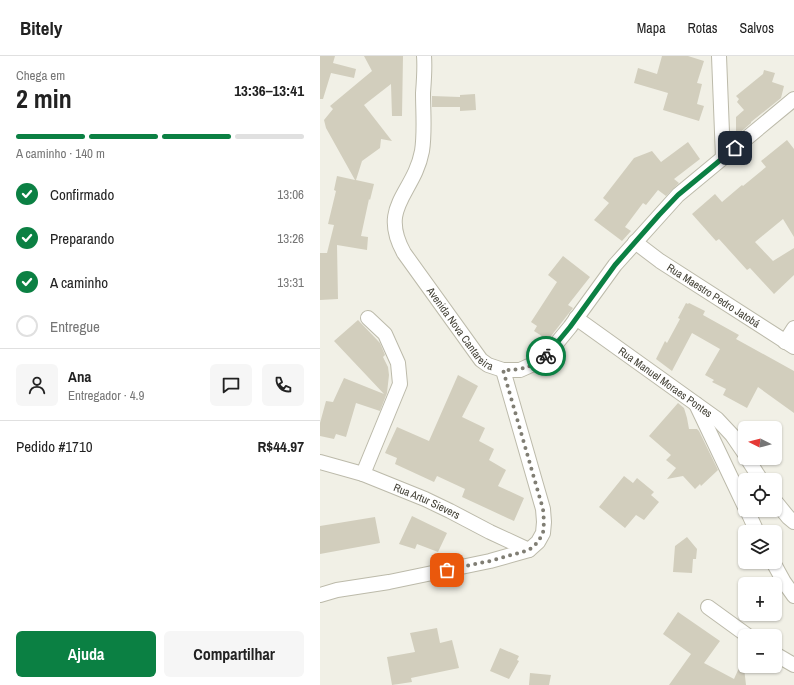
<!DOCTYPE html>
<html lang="pt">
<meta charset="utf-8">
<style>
body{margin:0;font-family:"Archivo Narrow",sans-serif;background:#f6f6f6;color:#222;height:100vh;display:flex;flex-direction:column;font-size:15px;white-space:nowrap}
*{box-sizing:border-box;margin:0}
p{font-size:13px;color:#767676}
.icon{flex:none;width:22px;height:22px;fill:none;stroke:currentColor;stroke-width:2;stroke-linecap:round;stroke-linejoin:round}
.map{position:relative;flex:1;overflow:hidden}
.drawer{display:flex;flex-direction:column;background:#fff;width:320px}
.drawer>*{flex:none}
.needle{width:26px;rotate:276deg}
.buttons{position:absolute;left:418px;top:365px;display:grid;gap:8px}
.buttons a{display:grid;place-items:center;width:44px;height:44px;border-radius:6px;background:#fff;box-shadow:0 1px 3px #0004;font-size:20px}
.pin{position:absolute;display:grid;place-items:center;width:34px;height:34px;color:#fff;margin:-17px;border-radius:8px;box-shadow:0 2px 6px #0006}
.courier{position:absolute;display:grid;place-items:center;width:40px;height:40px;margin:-20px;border:3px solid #0b8043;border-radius:50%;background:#fff;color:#222;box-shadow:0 1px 5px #0007}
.head em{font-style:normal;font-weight:700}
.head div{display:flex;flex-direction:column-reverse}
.head{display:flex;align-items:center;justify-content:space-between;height:68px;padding:0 16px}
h1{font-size:26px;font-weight:700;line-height:30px}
.bar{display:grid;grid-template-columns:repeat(4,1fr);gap:6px 4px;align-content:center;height:48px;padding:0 16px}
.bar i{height:5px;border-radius:3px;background:#e0e0e0}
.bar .active{background:#0b8043}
.bar p{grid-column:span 4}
.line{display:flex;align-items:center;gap:10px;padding:0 16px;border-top:1px solid #e0e0e0}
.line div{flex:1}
.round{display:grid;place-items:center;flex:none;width:42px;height:42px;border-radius:6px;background:#f6f6f6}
ol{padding:0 16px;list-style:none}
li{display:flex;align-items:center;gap:12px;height:44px}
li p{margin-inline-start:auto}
li .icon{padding:4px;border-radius:50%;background:#0b8043;color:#fff;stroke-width:4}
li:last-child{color:#767676}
li i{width:22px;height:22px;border:2px solid #e0e0e0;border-radius:50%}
.button{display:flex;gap:8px;margin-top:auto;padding:8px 16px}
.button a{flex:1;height:46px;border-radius:6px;background:#0b8043;color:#fff;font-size:16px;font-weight:700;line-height:46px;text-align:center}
.button a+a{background:#f6f6f6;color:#222}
header{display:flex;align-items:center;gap:24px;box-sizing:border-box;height:56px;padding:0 20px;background:#fff;border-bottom:1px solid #e0e0e0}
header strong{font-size:19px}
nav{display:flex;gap:22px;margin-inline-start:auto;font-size:14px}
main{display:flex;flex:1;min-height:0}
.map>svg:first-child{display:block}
.building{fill:#d2cebd}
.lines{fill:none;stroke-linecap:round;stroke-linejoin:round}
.minor-casing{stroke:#bcbaaa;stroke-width:16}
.minor{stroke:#fff;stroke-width:14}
.done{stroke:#807e74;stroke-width:4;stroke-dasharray:0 7.2}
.route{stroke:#0b8043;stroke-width:5}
.labels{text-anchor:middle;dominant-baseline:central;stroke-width:4;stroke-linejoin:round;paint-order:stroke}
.street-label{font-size:11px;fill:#434136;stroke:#fff}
</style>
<header>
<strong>Bitely</strong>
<nav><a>Mapa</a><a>Rotas</a><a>Salvos</a></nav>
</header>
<main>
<section class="drawer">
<div class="head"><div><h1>2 min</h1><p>Chega em</p></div><em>13:36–13:41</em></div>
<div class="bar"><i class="active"></i><i class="active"></i><i class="active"></i><i></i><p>A caminho · 140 m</p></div>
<ol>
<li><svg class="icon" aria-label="check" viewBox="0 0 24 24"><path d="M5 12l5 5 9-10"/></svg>Confirmado<p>13:06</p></li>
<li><svg class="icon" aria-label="check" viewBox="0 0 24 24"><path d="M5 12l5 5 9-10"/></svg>Preparando<p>13:26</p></li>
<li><svg class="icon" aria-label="check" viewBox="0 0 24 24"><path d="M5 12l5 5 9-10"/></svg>A caminho<p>13:31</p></li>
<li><i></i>Entregue</li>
</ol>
<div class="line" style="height:72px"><a class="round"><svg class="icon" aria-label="person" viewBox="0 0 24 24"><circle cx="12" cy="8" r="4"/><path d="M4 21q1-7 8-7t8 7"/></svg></a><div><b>Ana</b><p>Entregador · 4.9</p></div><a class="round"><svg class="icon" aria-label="chat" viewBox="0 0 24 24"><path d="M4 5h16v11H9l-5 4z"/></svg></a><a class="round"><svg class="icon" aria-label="phone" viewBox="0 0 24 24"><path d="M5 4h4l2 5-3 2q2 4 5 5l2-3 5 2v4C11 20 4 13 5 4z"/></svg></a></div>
<div class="line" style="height:52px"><div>Pedido #1710</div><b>R$44.97</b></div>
<div class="button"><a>Ajuda</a><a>Compartilhar</a></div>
</section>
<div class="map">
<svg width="474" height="629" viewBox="0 0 474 629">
<rect width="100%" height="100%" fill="#f1f0e6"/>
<path class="building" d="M0,0H15L13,7L36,13L34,22L11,17L3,43H0Z
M44,0H83L82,60H72L71,28L44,49L72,85L61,83L60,92L42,105L36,124L54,128L50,144L49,143L41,180L48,181L47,194L17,189L18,243L0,244V197H7L14,169L8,168L16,135L14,134L17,120L35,124L6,72L4,64L13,53L10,50L52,15Z
M342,0H368L384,5L377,27L382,28L377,48L384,50L379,65L343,54L348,37L314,27L318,12L337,18Z
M444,14L455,17L452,26L464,30L461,42L431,66V67L416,80V61L424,54L417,46L419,43L416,40L443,18Z
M155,38L156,54L140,55V51H112V40L140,41V39Z
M467,84L474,93V181L463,163L435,186L453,205L474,192V219L454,238L430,212L427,214L399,183L396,185L372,158L395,138L402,146L422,129L423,130L446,111L441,105Z
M368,86L380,103L354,123L359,127L346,140L338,134L326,149L323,147L305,171L311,175L302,185L274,164L289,147L283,142L314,102L332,95L341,106Z
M243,200L270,221L248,249L253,252L228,284L214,275L217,270L211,266L237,226L228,219Z
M366,247L368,248L369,247L385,255L383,259L419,279L416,283L474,315V357L438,331L427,352L403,339L406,333L392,326L394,324L385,319L400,293L372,277L352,315L336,303L345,285L347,287L360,263L358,262Z
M38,264L60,287L65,299L63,301L68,311L69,319L67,337L60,355L36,347L26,381L16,378L14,383L0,380V367L6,345L13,346L24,322L64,338L14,285Z
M138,319L158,330L142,361L165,372L159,385L174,393L169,404L186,414L178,430L204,442L194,465L142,441L145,433L117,420L114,426L75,408L77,402L65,397L77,371L109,385Z
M358,347L364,352L367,362L369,373H377L379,375L398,414L381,430L380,428L375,433L363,420L347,423L356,412L346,404L351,399L329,380Z
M304,420L313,427L317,422L334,436L331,439L339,446L324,464L316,459L305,472L279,451Z
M92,460L127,477L118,496L97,488L95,493L79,488Z
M55,461L60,487L0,498V470Z
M367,481L377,493L376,503H373L372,517L353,516L355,490Z
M358,556L400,585L384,607L414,623L423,603L426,629H349L371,598L343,578Z
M117,572L120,587L132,584L139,612L91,622L92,626L72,629L67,601L95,596L90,577Z
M180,592L199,600L197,604L199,605L189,623L170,615Z
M210,617L231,619L229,629H209Z"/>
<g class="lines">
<defs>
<g id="minor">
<path id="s1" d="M104,0C105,12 104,24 103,37C103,56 105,76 102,95C94,138 58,150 84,197L161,304L168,309L183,314H200L220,305L231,294L250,271L295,209L358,139L474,43"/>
<path d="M399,0L403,102"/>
<path id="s2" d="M315,186L340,205L474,291"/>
<path id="s3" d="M256,262L397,363L412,379L425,398"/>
<path d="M465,286L474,272"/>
<path d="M376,348L425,451"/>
<path d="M427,402L441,424"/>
<path id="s4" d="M0,406L43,418L105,443L130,455L170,476L209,494"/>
<path d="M43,418L80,328L78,307L65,278L48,262"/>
<path d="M455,445L468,461L474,466"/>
<path d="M427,454L437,476"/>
<path d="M453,506L464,526L474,540"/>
<path d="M0,539L17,534L69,526L170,505L209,494L218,486L223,477L224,466L223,453L183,314"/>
<path d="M388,551L428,580"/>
<path d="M455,598L474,609"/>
</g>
</defs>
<use href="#minor" class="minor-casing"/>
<use href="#minor" class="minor"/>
</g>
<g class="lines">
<path class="done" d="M127,514L170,505L209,494L218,486L223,477L224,466L223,453L183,314C201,314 212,312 226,300"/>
<path class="route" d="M226,300L250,271L295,209L339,159L358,139L415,92"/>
</g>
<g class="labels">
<g class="street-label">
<text stroke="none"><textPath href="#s2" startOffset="95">Rua Maestro Pedro Jatobá</textPath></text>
<text stroke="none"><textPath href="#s1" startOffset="299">Avenida Nova Cantareira</textPath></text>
<text stroke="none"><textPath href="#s3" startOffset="110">Rua Manuel Moraes Pontes</textPath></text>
<text stroke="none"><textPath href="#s4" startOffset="114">Rua Artur Sievers</textPath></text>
</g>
</g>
</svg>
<div class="buttons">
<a><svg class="needle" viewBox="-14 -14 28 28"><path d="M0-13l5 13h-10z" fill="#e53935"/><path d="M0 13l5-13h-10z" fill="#767676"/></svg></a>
<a><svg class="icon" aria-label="locate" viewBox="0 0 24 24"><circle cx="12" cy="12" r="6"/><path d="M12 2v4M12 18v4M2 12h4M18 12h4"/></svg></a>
<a><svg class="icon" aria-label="layers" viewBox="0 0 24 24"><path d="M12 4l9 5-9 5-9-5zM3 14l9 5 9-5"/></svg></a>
<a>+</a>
<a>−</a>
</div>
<div class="pin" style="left:127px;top:514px;background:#ea580c"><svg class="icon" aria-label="bag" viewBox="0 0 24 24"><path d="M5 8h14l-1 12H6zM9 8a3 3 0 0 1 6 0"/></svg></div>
<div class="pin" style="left:415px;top:92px;background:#1f2937"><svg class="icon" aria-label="home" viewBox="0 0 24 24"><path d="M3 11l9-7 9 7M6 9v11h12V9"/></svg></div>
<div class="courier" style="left:226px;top:300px"><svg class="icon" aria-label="bike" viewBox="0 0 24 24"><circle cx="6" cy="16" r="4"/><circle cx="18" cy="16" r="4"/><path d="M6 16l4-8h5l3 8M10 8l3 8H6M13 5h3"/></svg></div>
</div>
</main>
